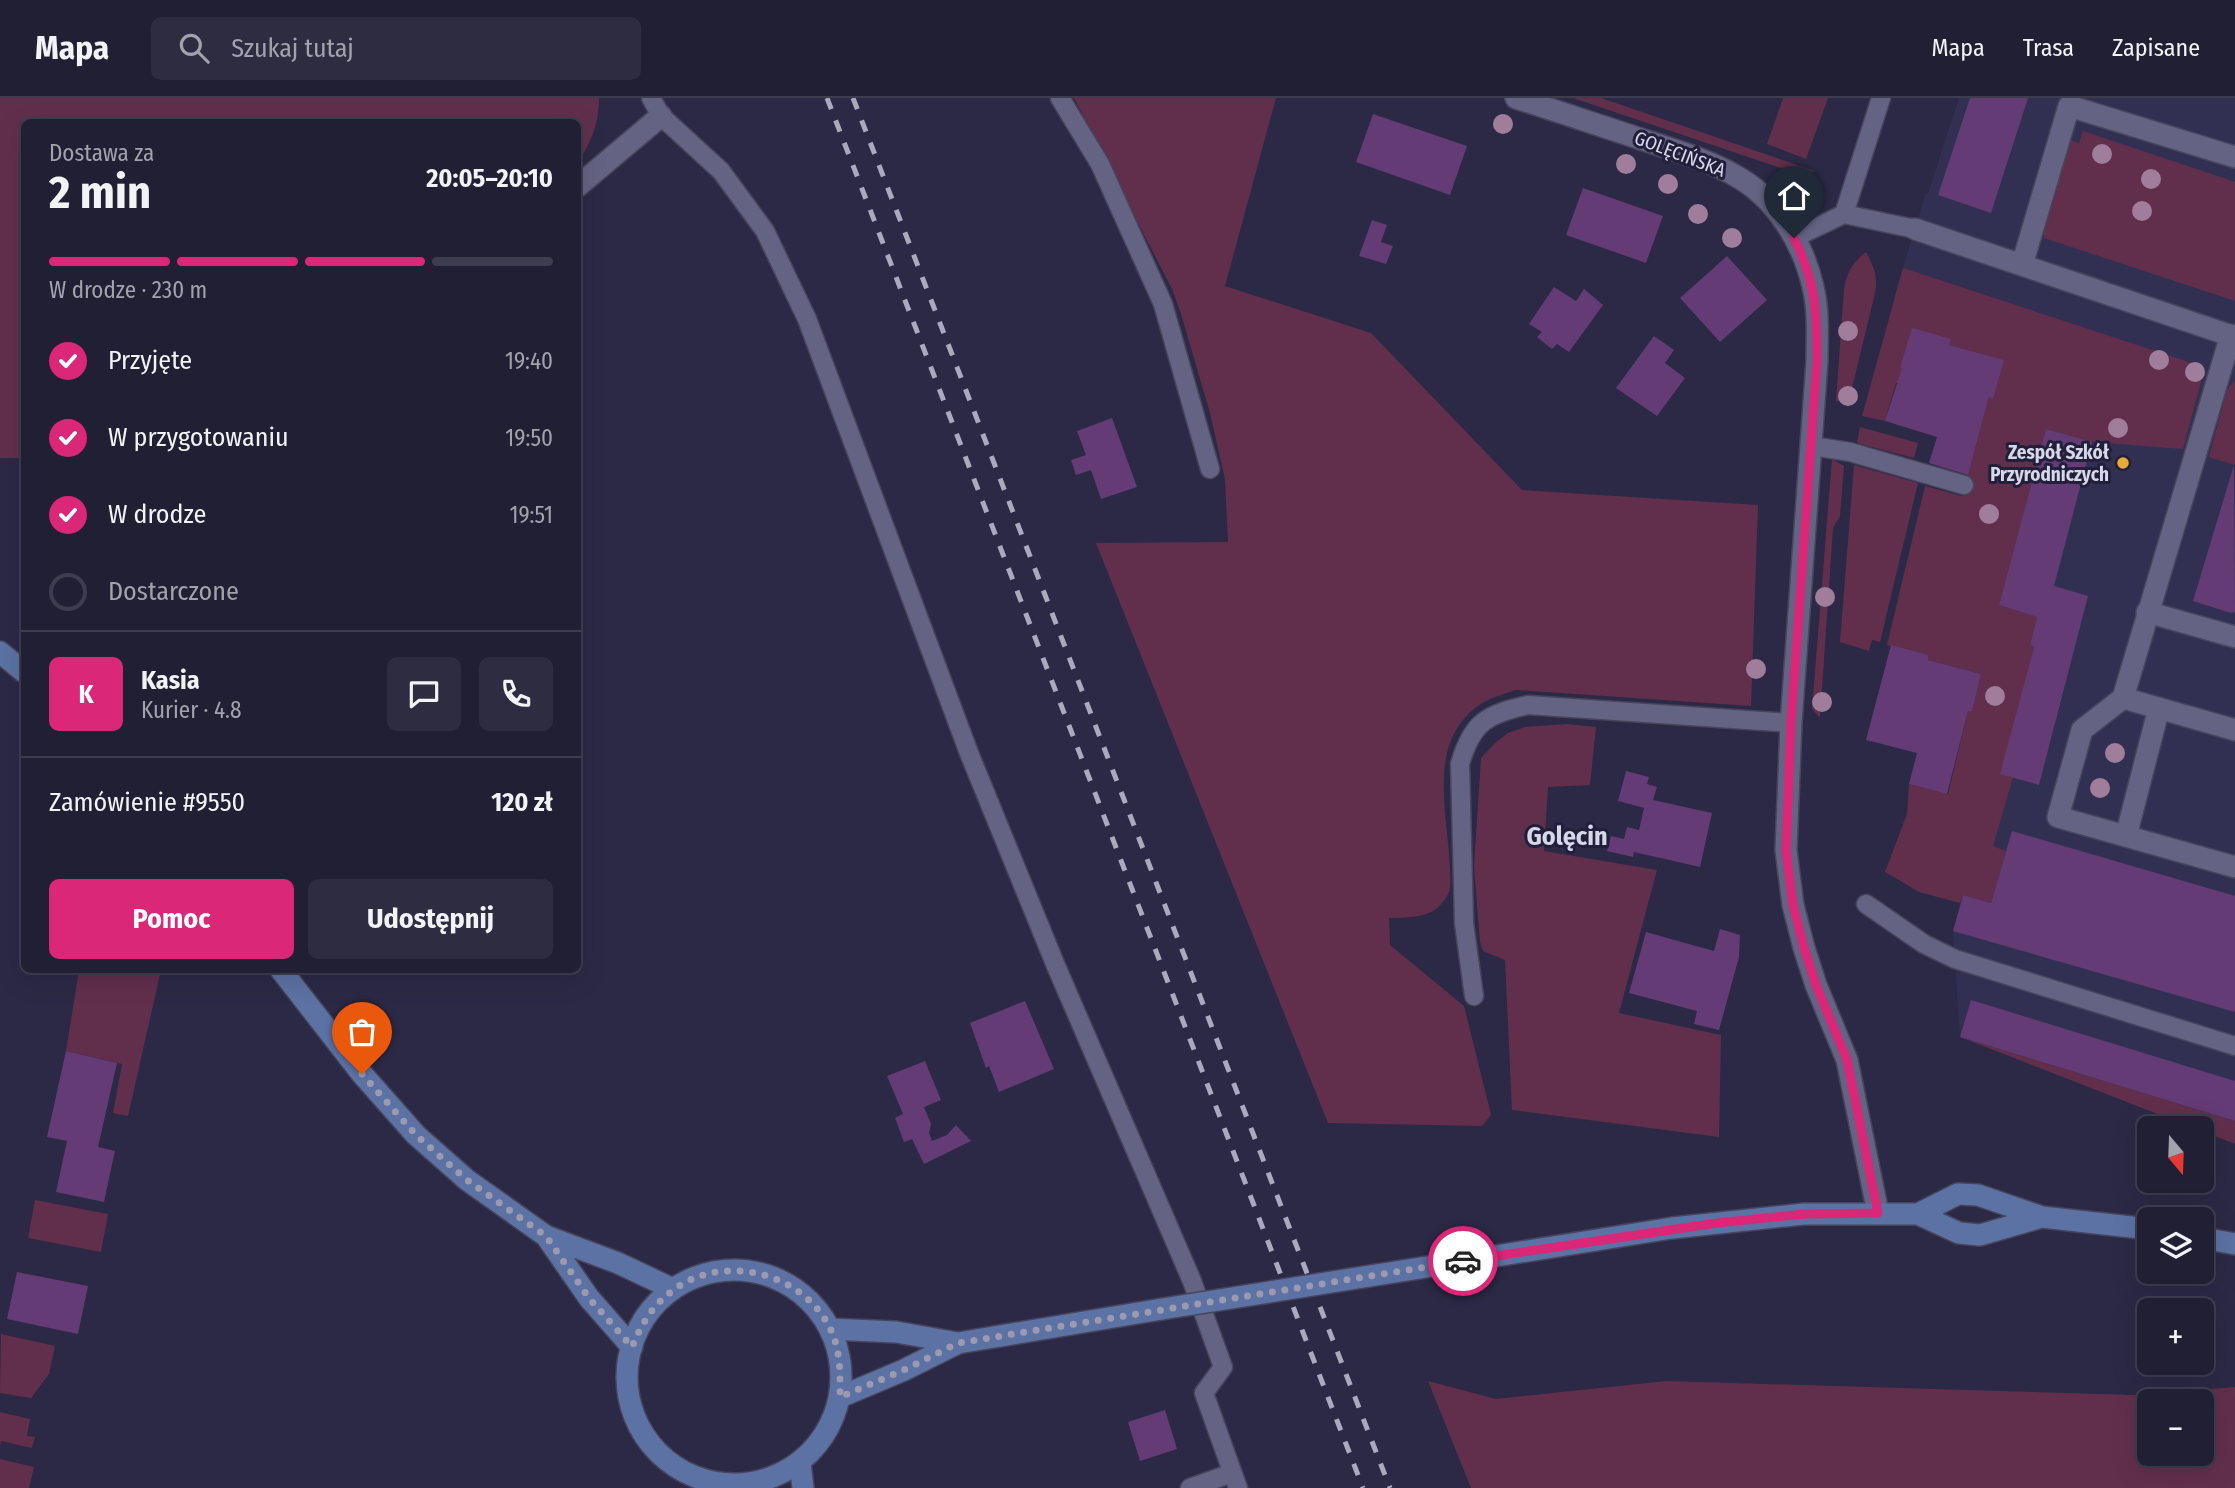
<!DOCTYPE html>
<html lang="pl">
<meta charset="utf-8">
<style>
body{margin:0;font-family:"Fira Sans Condensed",sans-serif;background:#2d2c40;color:#f1f3f6;height:100vh;display:flex;flex-direction:column;font-size:26px;white-space:nowrap}
*{box-sizing:border-box;margin:0}
p{font-size:23px;color:#a2a2ac}
.icon{flex:none;width:38px;height:38px;fill:none;stroke:currentColor;stroke-width:2;stroke-linecap:round;stroke-linejoin:round}
.map{position:relative;flex:1;overflow:hidden}
.sheet{position:absolute;left:21px;top:21px;width:560px;height:854px;display:flex;flex-direction:column;background:#201f34;border-radius:10px;box-shadow:0 7px 28px #0002,0 0 0 2px #3d3d4f}
.sheet>*{flex:none}
.needle{width:46px;rotate:161deg}
.fabs{position:absolute;left:2137px;top:1018px;display:grid;gap:14px}
.fabs a{display:grid;place-items:center;width:77px;height:77px;border-radius:10px;background:#201f34;box-shadow:0 7px 28px #0002,0 0 0 2px #3d3d4f;font-size:35px}
.pin{position:absolute;display:grid;place-items:center;width:60px;height:60px;color:#fff;margin:-72px -30px;border-radius:50% 50% 50% 0;rotate:-45deg;box-shadow:0 0 7px #0007}
.pin .icon{rotate:45deg}
.courier{position:absolute;display:grid;place-items:center;width:70px;height:70px;margin:-35px;border:5px solid #db2777;border-radius:50%;background:#fff;color:#222;box-shadow:0 2px 9px #0007}
.headline em{font-style:normal;font-weight:700}
.headline div{display:flex;flex-direction:column-reverse}
.headline{display:flex;align-items:center;justify-content:space-between;height:119px;padding:0 28px}
h1{font-size:46px;font-weight:700;line-height:52px}
.bar{display:grid;grid-template-columns:repeat(4,1fr);gap:10px 7px;align-content:center;height:84px;padding:0 28px}
.bar i{height:9px;border-radius:5px;background:#3d3d4f}
.bar .selected{background:#db2777}
.bar p{grid-column:span 4}
.line{display:flex;align-items:center;gap:18px;padding:0 28px;border-top:2px solid #3d3d4f}
.line div{flex:1}
.round{display:grid;place-items:center;flex:none;width:74px;height:74px;border-radius:10px;background:#2d2c40}
ol{padding:0 28px;list-style:none}
li{display:flex;align-items:center;gap:21px;height:77px}
li p{margin-inline-start:auto}
li .icon{padding:7px;border-radius:50%;background:#db2777;color:#fff;stroke-width:4}
li:last-child{color:#a2a2ac}
li i{width:38px;height:38px;border:4px solid #3d3d4f;border-radius:50%}
.primary-button{display:flex;gap:14px;margin-top:auto;padding:14px 28px}
.primary-button a{flex:1;height:80px;border-radius:10px;background:#db2777;color:#fff;font-size:28px;font-weight:700;line-height:80px;text-align:center}
.primary-button a+a{background:#2d2c40;color:#f1f3f6}
header{display:flex;align-items:center;gap:42px;box-sizing:border-box;height:98px;padding:0 35px;background:#201f34;border-bottom:2px solid #3d3d4f}
header strong{font-size:33px}
nav{display:flex;gap:38px;margin-inline-start:auto;font-size:24px}
.search{width:490px;height:63px;background:#2d2c40;display:flex;align-items:center;gap:18px;box-sizing:border-box;padding:0 24px;border-radius:10px;color:#a2a2ac;font-size:26px}
.map>svg:first-child{display:block}
.built{fill:#323052}
.green{fill:#612f4c;fill-rule:evenodd}
.building{fill:#643b75}
.lines{fill:none;stroke-linecap:round;stroke-linejoin:round}
.lane-casing{stroke:#47445c;stroke-width:21}
.street-casing{stroke:#47445c;stroke-width:24}
.secondary-casing{stroke:#47445c;stroke-width:24}
.lane{stroke:#646383;stroke-width:18}
.street{stroke:#646383;stroke-width:21}
.secondary{stroke:#5c72a4;stroke-width:21}
.rail{stroke:#aaa9be;stroke-width:5;stroke-dasharray:12 12;stroke-linecap:butt}
.secondary-bridge-casing{stroke:#47445c;stroke-width:24;stroke-linecap:butt}
.secondary-bridge{stroke:#5c72a4;stroke-width:21}
.tree{fill:#9f7d9b}
.done{stroke:#9b9ab0;stroke-width:7;stroke-dasharray:0 12.6}
.route{stroke:#db2777;stroke-width:9}
.poi-dot{fill:#eaaa39;stroke:#211f3a;stroke-width:2.5}
.labels{text-anchor:middle;dominant-baseline:central;stroke-width:6;stroke-linejoin:round;paint-order:stroke}
.street-label{font-size:19px;fill:#d7d7ea;stroke:#211f3a}
.poi-label{font-size:19px;font-weight:bold;fill:#d7d7ea;stroke:#211f3a;text-anchor:end}
.district-label{font-size:26px;font-weight:bold;fill:#d7d7ea;stroke:#211f3a}
</style>
<header>
<strong>Mapa</strong>
<div class="search"><svg class="icon" aria-label="search" viewBox="0 0 24 24"><circle cx="10" cy="10" r="6"/><path d="M15 15l6 6"/></svg>Szukaj tutaj</div>
<nav><a>Mapa</a><a>Trasa</a><a>Zapisane</a></nav>
</header>
<div class="map">
<svg width="2235" height="1390" viewBox="0 0 2235 1390">
<rect width="100%" height="100%" fill="#2b2945"/>
<path class="built" d="M1959,0H2235V1023L1960,939L1953,833L1963,797L1991,804L1992,749L2000,676L2034,549L2046,486L2030,547L1967,531L2043,243L1894,200L1926,95L1928,96Z"/>
<path class="green" d="M0,0H599C599,23 592,45 578,63V24H24V360H0Z
M1074,0H1276L1225,188L1371,235L1522,392L1758,407L1751,608L1515,592C1505,596 1493,599 1484,604C1418,644 1454,730 1450,792C1437,821 1417,819 1389,820L1390,847L1464,908L1491,1017L1482,1028L1328,1025L1096,445L1228,444L1225,381L1210,315L1181,216L1172,191Z
M1573,0H1601L1815,73L1801,76L1790,73Z
M1783,0H1828L1806,61L1767,46Z
M2083,33L2235,84V203L2044,140V130L2070,42L2079,45Z
M1866,154C1874,169 1878,178 1875,195L1850,298L1844,303H1836L1844,191C1847,174 1852,165 1866,154Z
M1903,170L2195,266L2201,276V284L2183,351L2092,344L2046,331L1999,507L2037,519L2030,547L2034,549L2001,675L2013,679L1993,748L2006,753L1991,805L1963,797L1960,805L1919,794L1885,774L1907,716L1909,686L1948,696L1968,613L1972,614L1981,576L1928,562L1929,557L1887,547L1925,388L1962,398L1989,299L1993,300L2003,262L1949,247L1951,241L1900,270H1902L1898,285H1896L1885,323L1862,318Z
M2235,282V367L2209,359L2227,292Z
M1860,329L1918,345L1914,360L1857,345Z
M1832,361L1844,368L1840,418L1833,430L1820,620L1812,611Z
M1854,367L1918,385L1880,544L1872,542L1869,553L1840,544Z
M1567,626L1596,629L1590,687L1548,689L1544,753L1657,772L1619,915L1721,937L1719,1039L1512,1012L1505,862L1483,853L1480,844L1474,768L1481,660L1495,645L1508,635L1525,629Z
M79,872H161L128,1018L113,1015L122,966L66,953Z
M1960,939L2235,1023V1046L2202,1033V1031H2196Z
M35,1102L108,1116L101,1154L28,1140Z
M1,1236L55,1248L49,1276L31,1300L0,1295Z
M1428,1283L1496,1301L1667,1283L2133,1297L2235,1289V1390H1471ZM2149,1304H2202V1356H2149Z
M0,1314L30,1321L27,1338L35,1339L32,1350L1,1343L0,1349Z
M0,1361L34,1369L29,1390H0Z"/>
<path class="building" d="M1970,0H2028L1991,115L1938,97Z
M1373,16L1467,48L1450,97L1356,64Z
M1583,90L1663,118L1646,165L1566,137Z
M1372,122L1387,127L1381,144L1393,148L1386,166L1359,158Z
M1727,158L1767,202L1720,244L1680,200Z
M1554,189L1576,203L1584,191L1603,207L1569,254L1557,246L1552,251L1537,239L1542,234L1529,226Z
M1912,230L1951,241L1949,247L2004,262L1993,301L1989,299L1968,377L1929,365L1937,339L1885,323L1902,270H1900Z
M1654,238L1674,252L1665,265L1685,280L1657,318L1616,290Z
M1112,320L1137,389L1101,401L1091,372L1076,377L1071,362L1086,357L1077,333Z
M2046,331L2092,344L2054,488L2088,498L2039,687L2000,676L2034,549L2030,547L2037,519L1999,507Z
M2234,367L2235,514L2231,515L2193,503Z
M1891,547L1929,557L1928,562L1981,576L1972,614L1968,613L1947,696L1909,686L1917,655L1866,642Z
M1626,673L1649,679L1647,686L1657,689L1653,702L1712,715L1700,769L1634,754L1633,759L1607,753L1611,738L1624,741L1627,729L1639,732L1644,710L1618,703Z
M2012,733L2235,798V914L1953,833L1963,797L1991,805Z
M1720,831L1740,837L1739,859L1719,932L1694,926L1697,913L1629,895L1646,834L1714,853Z
M1971,902L2235,983V1023L1960,939Z
M1025,903L1054,971L999,994L989,968L986,970L970,925Z
M66,953L117,965L98,1049L115,1053L104,1104L56,1094L67,1043L47,1039Z
M925,963L941,1002L924,1009L931,1026L929,1035L932,1043L947,1037L956,1027L971,1043L924,1066L912,1041L904,1044L895,1020L903,1016L887,978Z
M17,1174L88,1188L78,1236L7,1221Z
M1165,1312L1177,1351L1140,1363L1128,1324Z"/>
<g class="lines">
<defs>
<path id="lane" d="M651,0L661,18L721,73L765,133L807,221L969,655L1056,868L1192,1183L1223,1269L1204,1295L1238,1390
M1060,0L1100,66L1163,206L1210,371
M1844,116L1881,0
M1794,140L1844,116L1915,131
M1812,348L1850,354L1964,387
M1866,806L1924,846L1955,861L2235,948
M1474,898L1464,825L1460,666C1472,624 1487,616 1528,607L1791,625
M1190,1390L1232,1375"/>
<path id="street" d="M1516,0C1560,14 1604,29 1647,43C1677,53 1709,62 1736,78C1776,100 1803,145 1813,189C1819,213 1817,238 1817,263L1791,625L1786,752L1793,807L1804,850L1816,887L1847,962L1878,1115
M578,88L661,18
M1915,131L2235,239
M2022,167L2069,8L2235,59
M2231,237L2123,600L2082,632L2058,719L2235,769
M2147,514L2235,539
M2123,600L2235,632
M2126,738L2159,610"/>
<path id="secondary" d="M0,554L24,574
M281,872L362,976L416,1037L467,1082L546,1138L618,1165L673,1191
M1918,1116L1958,1096L1978,1097L2042,1119L2149,1131
M546,1138L589,1200L632,1249
M2202,1140L2235,1146
M1458,1164L1672,1130L1804,1116H1918L1959,1135L1980,1137L2042,1119
M627 1279a107 107 0 1 1 214 0a107 107 0 1 1-214 0Z
M830,1231L896,1234L958,1245
M840,1299L904,1272L958,1245L1162,1211
M800,1365L803,1390"/>
</defs>
<use href="#lane" class="lane-casing"/>
<use href="#street" class="street-casing"/>
<use href="#secondary" class="secondary-casing"/>
<use href="#lane" class="lane"/>
<use href="#street" class="street"/>
<use href="#secondary" class="secondary"/>
<path class="rail" d="M827,0L1363,1390
M853,0L1390,1390"/>
<defs>
<path id="secondary-bridge" d="M1162,1211L1458,1164"/>
</defs>
<use href="#secondary-bridge" class="secondary-bridge-casing"/>
<use href="#secondary-bridge" class="secondary-bridge"/>
</g>
<g class="tree">
<circle cx="1503" cy="26" r="10"/>
<circle cx="2102" cy="56" r="10"/>
<circle cx="1626" cy="66" r="10"/>
<circle cx="2151" cy="81" r="10"/>
<circle cx="1668" cy="86" r="10"/>
<circle cx="2142" cy="113" r="10"/>
<circle cx="1698" cy="116" r="10"/>
<circle cx="1732" cy="140" r="10"/>
<circle cx="1848" cy="233" r="10"/>
<circle cx="2159" cy="262" r="10"/>
<circle cx="2195" cy="274" r="10"/>
<circle cx="1848" cy="298" r="10"/>
<circle cx="2118" cy="330" r="10"/>
<circle cx="1989" cy="416" r="10"/>
<circle cx="1825" cy="499" r="10"/>
<circle cx="1756" cy="571" r="10"/>
<circle cx="1995" cy="598" r="10"/>
<circle cx="1822" cy="604" r="10"/>
<circle cx="2115" cy="655" r="10"/>
<circle cx="2100" cy="690" r="10"/>
</g>
<g class="lines">
<path class="done" d="M362,976L416,1037L467,1082L546,1138L589,1200L632,1249C641,1227 652,1208 672,1193C722,1154 802,1174 830,1230C841,1252 840,1275 840,1299L904,1272L958,1245L1463,1163"/>
<path class="route" d="M1463,1163L1717,1125L1804,1116L1878,1115L1847,962L1816,887L1804,850L1793,807L1786,752L1791,625L1817,263C1817,214 1816,185 1794,140"/>
</g>
<circle class="poi-dot" cx="2123" cy="365" r="7"/>
<g class="labels">
<g class="street-label">
<text transform="translate(1680 56) rotate(21)">GOLĘCIŃSKA</text>
</g>
<g class="poi-label">
<text x="2109" y="354">Zespół Szkół<tspan x="2109" dy="22">Przyrodniczych</tspan></text>
</g>
<g class="district-label">
<text x="1567" y="738">Golęcin</text>
</g>
</g>
</svg>
<div class="fabs">
<a><svg class="needle" viewBox="-14 -14 28 28"><path d="M0-13l5 13h-10z" fill="#e53935"/><path d="M0 13l5-13h-10z" fill="#a2a2ac"/></svg></a>
<a><svg class="icon" aria-label="layers" viewBox="0 0 24 24"><path d="M12 4l9 5-9 5-9-5zM3 14l9 5 9-5"/></svg></a>
<a>+</a>
<a>−</a>
</div>
<div class="pin" style="left:362px;top:976px;background:#ea580c"><svg class="icon" aria-label="bag" viewBox="0 0 24 24"><path d="M5 8h14l-1 12H6zM9 8a3 3 0 0 1 6 0"/></svg></div>
<div class="pin" style="left:1794px;top:140px;background:#1f2937"><svg class="icon" aria-label="home" viewBox="0 0 24 24"><path d="M3 11l9-7 9 7M6 9v11h12V9"/></svg></div>
<div class="courier" style="left:1463px;top:1163px"><svg class="icon" aria-label="car" viewBox="0 0 24 24"><path d="M5 17H2v-5l4-1 3-4h7l3 4 3 1v5h-3M9 17h6M6 11h13"/><circle cx="7" cy="17" r="2"/><circle cx="17" cy="17" r="2"/></svg></div>
<section class="sheet">
<div class="headline"><div><h1>2 min</h1><p>Dostawa za</p></div><em>20:05–20:10</em></div>
<div class="bar"><i class="selected"></i><i class="selected"></i><i class="selected"></i><i></i><p>W drodze · 230 m</p></div>
<ol>
<li><svg class="icon" aria-label="check" viewBox="0 0 24 24"><path d="M5 12l5 5 9-10"/></svg>Przyjęte<p>19:40</p></li>
<li><svg class="icon" aria-label="check" viewBox="0 0 24 24"><path d="M5 12l5 5 9-10"/></svg>W przygotowaniu<p>19:50</p></li>
<li><svg class="icon" aria-label="check" viewBox="0 0 24 24"><path d="M5 12l5 5 9-10"/></svg>W drodze<p>19:51</p></li>
<li><i></i>Dostarczone</li>
</ol>
<div class="line" style="height:126px"><b class="round" style="background:#db2777;color:#fff">K</b><div><b>Kasia</b><p>Kurier · 4.8</p></div><a class="round"><svg class="icon" aria-label="chat" viewBox="0 0 24 24"><path d="M4 5h16v11H9l-5 4z"/></svg></a><a class="round"><svg class="icon" aria-label="phone" viewBox="0 0 24 24"><path d="M5 4h4l2 5-3 2q2 4 5 5l2-3 5 2v4C11 20 4 13 5 4z"/></svg></a></div>
<div class="line" style="height:91px"><div>Zamówienie #9550</div><b>120 zł</b></div>
<div class="primary-button"><a>Pomoc</a><a>Udostępnij</a></div>
</section>
</div>
